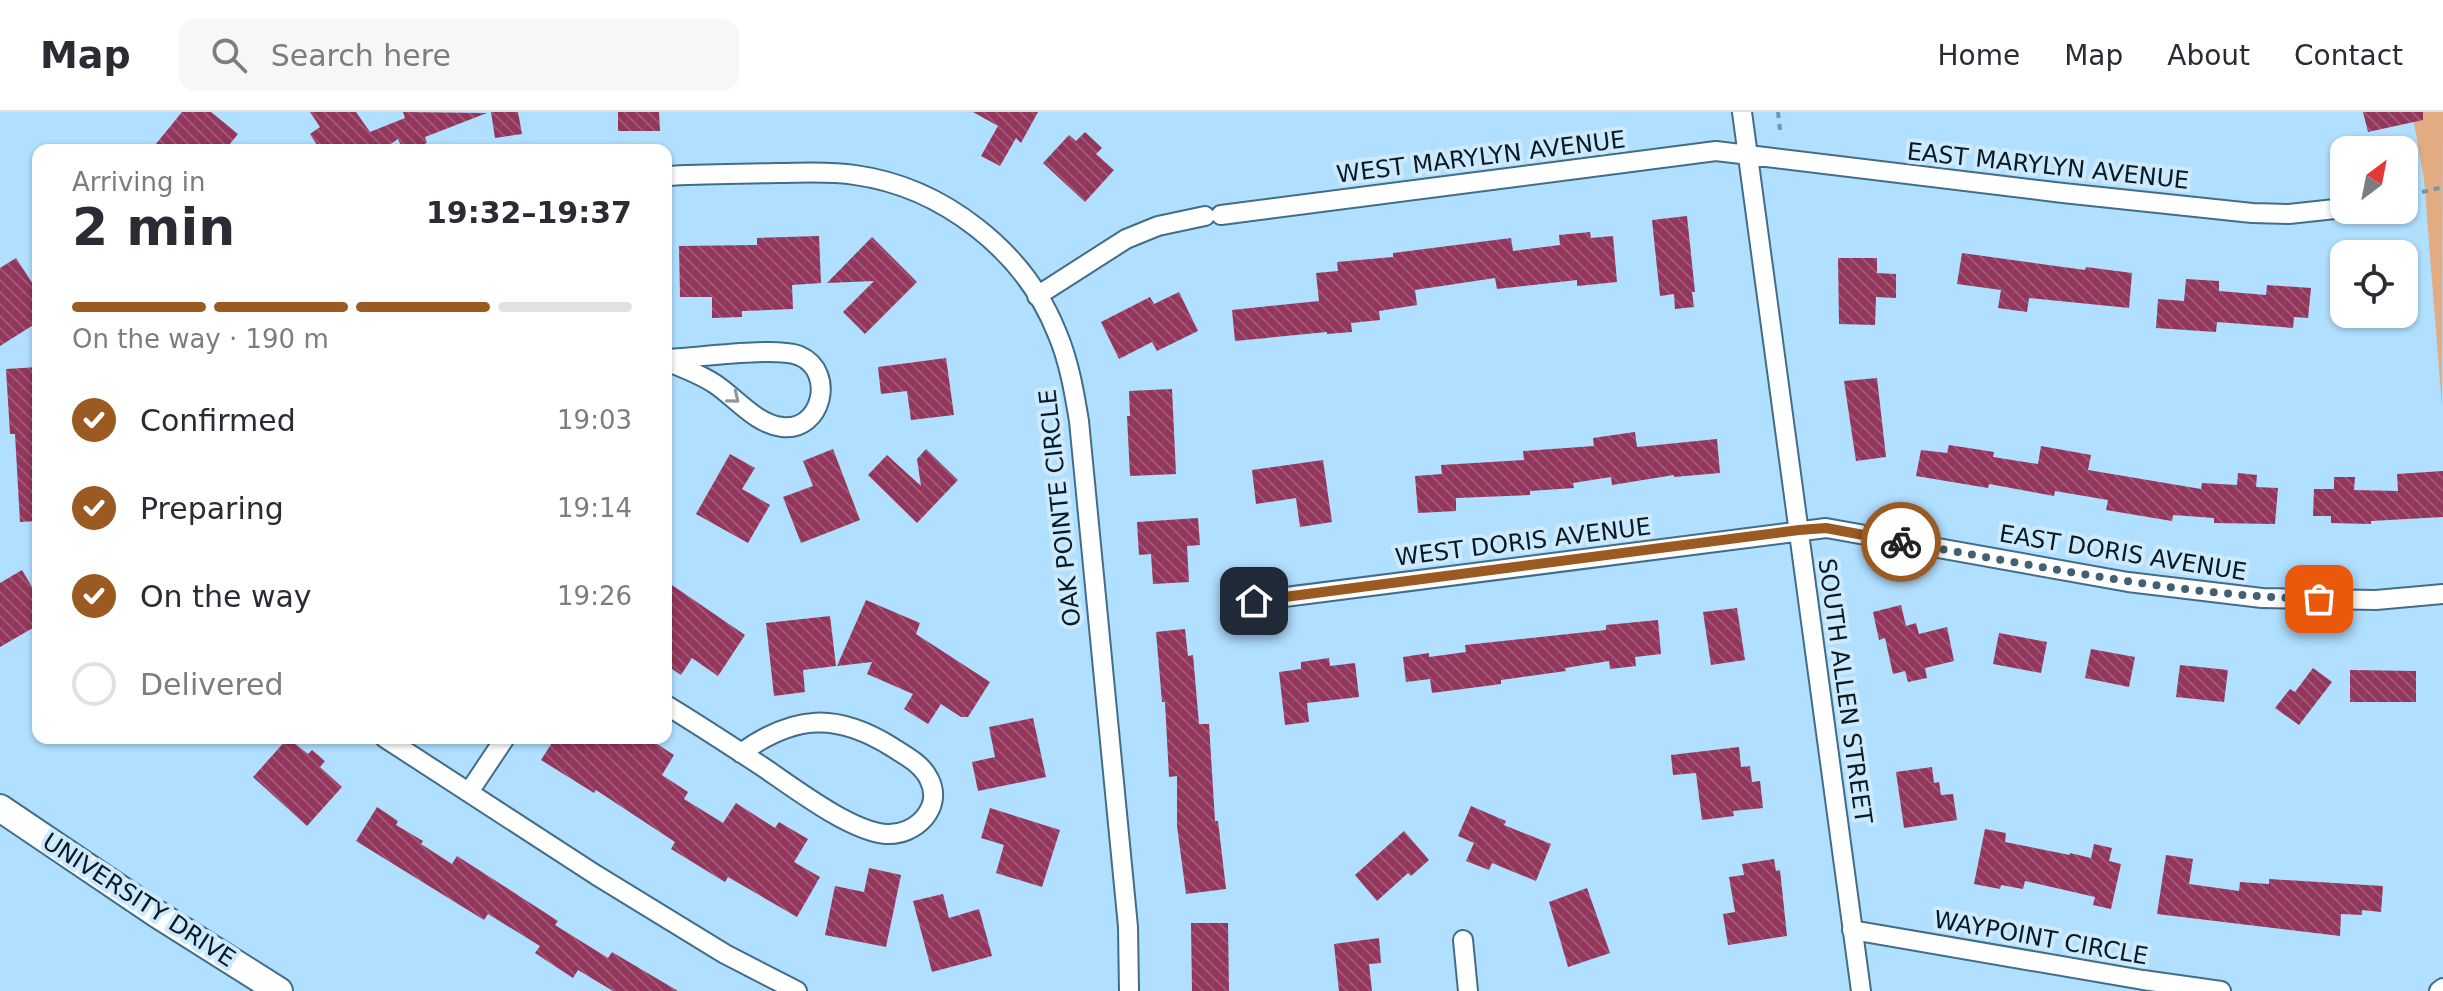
<!DOCTYPE html>
<meta charset="utf-8">
<style>
body{margin:0;font-family:"DejaVu Sans",sans-serif;background:#f7f7f7;color:#2b2b33;height:100vh;display:flex;flex-direction:column;font-size:30px;white-space:nowrap}
*{box-sizing:border-box;margin:0}
p{font-size:26px;color:#7c7c81}
.icon{flex:none;width:44px;height:44px;fill:none;stroke:currentColor;stroke-width:2;stroke-linecap:round;stroke-linejoin:round}
.map{position:relative;flex:1;overflow:hidden}
.drawer{position:absolute;left:32px;top:32px;width:640px;height:600px;display:flex;flex-direction:column;background:#fff;border-radius:16px;box-shadow:0 2px 6px #0004}
.drawer>*{flex:none}
.needle{width:52px;rotate:32deg}
.controls{position:absolute;left:2330px;top:24px;display:grid;gap:16px}
.controls a{display:grid;place-items:center;width:88px;height:88px;border-radius:16px;background:#fff;box-shadow:0 2px 6px #0004;font-size:40px}
.pin{position:absolute;display:grid;place-items:center;width:68px;height:68px;color:#fff;margin:-34px;border-radius:16px;box-shadow:0 4px 12px #0006}
.courier{position:absolute;display:grid;place-items:center;width:80px;height:80px;margin:-40px;border:6px solid #9a5a22;border-radius:50%;background:#fff;color:#222;box-shadow:0 2px 10px #0007}
.headline em{font-style:normal;font-weight:700}
.headline div{display:flex;flex-direction:column-reverse}
.headline{display:flex;align-items:center;justify-content:space-between;height:136px;padding:0 40px}
h1{font-size:52px;font-weight:700;line-height:60px}
.bar{display:grid;grid-template-columns:repeat(4,1fr);gap:12px 8px;align-content:center;height:96px;padding:0 40px}
.bar i{height:10px;border-radius:6px;background:#e1e1e2}
.bar .selected{background:#9a5a22}
.bar p{grid-column:span 4}
ol{padding:0 40px;list-style:none}
li{display:flex;align-items:center;gap:24px;height:88px}
li p{margin-inline-start:auto}
li .icon{padding:8px;border-radius:50%;background:#9a5a22;color:#fff;stroke-width:4}
li:last-child{color:#7c7c81}
li i{width:44px;height:44px;border:4px solid #e1e1e2;border-radius:50%}
header{display:flex;align-items:center;gap:48px;box-sizing:border-box;height:112px;padding:0 40px;background:#fff;border-bottom:2px solid #e1e1e2}
header strong{font-size:38px}
nav{display:flex;gap:44px;margin-inline-start:auto;font-size:28px}
.search{width:560px;height:72px;background:#f7f7f7;display:flex;align-items:center;gap:20px;box-sizing:border-box;padding:0 28px;border-radius:16px;color:#7c7c81;font-size:30px}
.map>svg:first-child{display:block}
.green{fill:#e2ab82}
.building{fill:url(#building-back-hatch)}
.lines{fill:none;stroke-linecap:round;stroke-linejoin:round}
.street-casing{stroke:#426d89;stroke-width:22}
.secondary-casing{stroke:#426d89;stroke-width:30}
.path{stroke:#7196ae;stroke-width:4;stroke-dasharray:6 6;stroke-linecap:butt}
.street{stroke:#fff;stroke-width:18}
.secondary{stroke:#fff;stroke-width:26}
.oneway{stroke:#90989d}
.done{stroke:#435f72;stroke-width:8;stroke-dasharray:0 14.4}
.route{stroke:#9a5a22;stroke-width:10}
.labels{text-anchor:middle;dominant-baseline:central;stroke-width:8;stroke-linejoin:round;paint-order:stroke}
.street-label{font-size:24px;fill:#081a26;stroke:#cde9fc}
</style>
<header>
<strong>Map</strong>
<div class="search"><svg class="icon" aria-label="search" viewBox="0 0 24 24"><circle cx="10" cy="10" r="6"/><path d="M15 15l6 6"/></svg>Search here</div>
<nav><a>Home</a><a>Map</a><a>About</a><a>Contact</a></nav>
</header>
<div class="map">
<svg width="2443" height="879" viewBox="0 0 2443 879">
<defs>
<pattern id="building-back-hatch" width="6" height="6" patternUnits="userSpaceOnUse" patternTransform="scale(2)"><rect width="6" height="6" fill="#93365b"/><path d="M-1 5l2 2M0 0l6 6M5-1l2 2" fill="none" stroke="#9c5774"/></pattern>
</defs>
<rect width="100%" height="100%" fill="#b0dfff"/>
<path class="green" d="M2412,0H2443L2442,295L2424,67Z"/>
<path class="building" d="M182,0H211L238,22L225,38H151Z
M310,0H356L370,20L405,6L403,0L487,1L425,25L427,31L408,38H403L398,27L382,38H320L310,22L320,15Z
M491,0H518L522,22L495,26Z
M618,0H659L660,19H618Z
M973,0H1038L1021,31L1016,26L1000,54L981,44L998,14Z
M2363,0H2423V8L2368,20Z
M1085,20L1102,36L1096,42L1114,58L1085,90L1043,51L1069,23L1076,29Z
M1687,104L1695,180H1692L1694,195L1675,197L1674,182L1660,184L1652,108Z
M1590,120L1591,126L1613,124L1617,170L1577,174V168L1497,177L1495,166L1415,178L1417,193L1379,199L1380,208L1351,211L1352,220L1327,222V220L1235,229L1232,198L1319,189L1316,161L1338,159L1337,150L1393,145V141L1511,126L1513,139L1560,133L1559,123Z
M819,124L821,171L792,173L793,197L742,199V205L712,206V185H680L679,134L757,133V126Z
M872,125L917,170L865,222L843,200L874,169L827,171Z
M1962,141L2085,158L2086,155L2132,161L2129,196L2029,186L2027,200L1998,196L2001,178L1957,172Z
M16,146L38,180V210L0,234V156Z
M1838,146H1877V161L1896,162V186L1876,185L1875,213L1839,212Z
M2186,167L2219,169V179L2266,183L2267,173L2311,176L2308,206L2294,205L2293,216L2217,210L2216,220L2156,216L2158,187L2184,189Z
M1179,180L1198,219L1157,239L1152,230L1119,247L1101,210L1150,185L1154,192Z
M946,246L954,303L911,308L907,279L881,282L878,255Z
M38,255V409L20,410L15,322H10L6,257Z
M1877,266L1886,345L1856,349L1844,269Z
M1172,277L1176,362L1130,364L1127,304H1130L1129,279Z
M1635,320L1637,335L1717,327L1720,361L1674,365V363L1612,373L1611,365L1573,371L1574,376L1530,379V383L1456,386V399L1418,401L1415,364L1442,362L1441,353L1524,348L1523,339L1594,334L1593,326Z
M1949,333L1994,340L1993,345L2038,352L2041,334L2091,343L2088,358L2201,377L2202,371L2237,373L2238,361L2257,363L2256,375L2278,376L2275,412L2214,411V406L2173,403L2172,409L2106,398L2108,388L2055,379L2054,384L1989,372L1988,376L1916,364L1921,338L1947,341Z
M833,337L860,408L801,431L783,385L813,374L803,349Z
M926,337L958,368L917,411L868,363L887,343L921,374L917,347Z
M730,342L755,356L742,377L770,393L748,431L696,402Z
M1323,348L1332,410L1300,415L1296,386L1256,392L1252,358Z
M2443,359V405L2371,409V412L2331,411V404H2313L2314,377H2334V365H2355L2354,378L2398,379L2397,362Z
M1198,406L1200,433L1187,434L1189,470L1153,472L1151,442L1139,443L1137,410Z
M22,458L38,485V513L0,535V471Z
M666,469L745,523L718,564L692,546L681,563L666,553Z
M866,488L920,511L916,522L990,570L968,605H961L941,592L928,612L904,597L913,582L867,562L872,550L837,554Z
M1901,493L1906,514L1916,511L1919,522L1947,515L1954,549L1925,556L1927,566L1908,570L1905,559L1893,562L1885,526L1879,528L1873,500Z
M1737,496L1745,548L1711,553L1703,500Z
M830,504L836,554L803,558L805,580L774,584L766,511Z
M1658,508L1661,542L1635,545L1636,554L1610,557L1609,549L1565,556L1566,559L1501,568V572L1432,581L1430,567L1406,570L1403,545L1429,541V545L1466,540L1465,533L1606,518V513Z
M1185,517L1188,544L1193,543L1199,612H1209L1215,709H1218L1226,777L1186,782L1177,714V664L1169,665L1165,590H1162L1156,520Z
M1999,521L2047,530L2041,561L1993,552Z
M2091,537L2135,545L2129,575L2085,566Z
M1329,546L1330,554L1355,551L1359,585L1307,591L1309,610L1285,613L1279,560L1301,557V550Z
M2180,553L2228,558L2224,590L2176,585Z
M2313,556L2332,570L2299,613L2275,596L2290,577L2295,580Z
M2350,558L2416,559V590H2350Z
M1033,606L1046,665L978,679L972,650L995,645L989,615Z
M288,626L308,642L312,638L325,649L320,655L342,675L307,714L253,665Z
M555,626H648L674,643L662,663L688,680L684,687L723,711L736,691L775,716L779,710L808,727L794,750L820,765L797,805L728,765L725,770L671,737L675,730L596,678L594,681L541,648Z
M1739,635L1741,655L1750,654L1752,670L1760,669L1763,696L1733,699L1734,704L1702,708L1696,661L1673,663L1671,643Z
M1932,655L1934,671L1939,670L1941,683L1953,682L1957,708L1904,716L1896,660Z
M1471,694L1506,709L1504,713L1551,732L1536,769L1492,751L1489,758L1466,749L1474,731L1458,724Z
M377,695L398,709L396,713L423,729L421,732L452,752L457,744L558,809L555,813L608,846L612,840L678,879H613L578,858L573,866L535,841L540,834L488,802L484,808L356,729Z
M990,696L1060,718L1042,775L996,761L1004,733L981,726Z
M1985,717L2006,721L2005,730L2070,743V741L2091,746L2094,732L2112,736L2109,749L2121,752L2111,797L2093,793L2095,785L2025,769L2023,777L2001,773L2000,777L1974,772Z
M1404,719L1429,748L1411,764L1408,761L1377,789L1355,763Z
M2166,743L2193,747L2189,772L2239,779L2240,770L2269,772V767L2383,774L2381,800L2362,798V803L2341,802L2340,824L2157,802Z
M1774,747L1776,759L1780,758L1787,824L1728,833L1723,802L1735,800L1729,765L1744,763L1742,752Z
M869,756L901,763L886,835L825,823L835,774L864,780Z
M1587,776L1610,841L1568,855L1549,790Z
M943,782L949,806L979,797L992,844L932,860L913,789Z
M1191,811H1228L1229,879H1192Z
M1379,826L1381,851L1369,852L1372,879H1339L1334,832Z"/>
<g class="lines">
<defs>
<path id="street" d="M1742,0L1861,879
M666,64C703,62 739,62 776,61C802,61 829,59 855,63C942,75 1024,138 1057,221C1069,249 1074,279 1079,309L1128,815L1129,879
M1221,103L1716,39L2063,81L2252,101L2289,102L2344,96
M1037,184L1126,127L1158,114L1205,104
M666,247C696,246 776,234 800,244C836,260 822,320 782,315C756,312 736,286 715,272C700,262 683,256 666,249
M1254,489L1826,416L2128,470L2262,486L2376,488L2443,482
M666,593C699,613 731,634 763,655C794,676 850,719 886,722C915,724 944,696 929,667C922,652 906,644 892,635C836,600 794,603 741,641
M385,626L596,763L725,842L797,879
M469,680L505,626
M1852,818L2143,868L2221,879
M1463,828L1468,879
M2439,879L2443,876"/>
<path id="secondary" d="M0,696L157,802L279,879"/>
</defs>
<use href="#street" class="street-casing"/>
<use href="#secondary" class="secondary-casing"/>
<path class="path" d="M1778,0L1780,18
M2422,80L2443,75"/>
<use href="#street" class="street"/>
<use href="#secondary" class="secondary"/>
</g>
<defs><path id="oneway-chevron" d="M-2-3.5L2.5 0L-2 3.5" fill="none" stroke-width="1.6" stroke-linecap="round" stroke-linejoin="round" transform="scale(2)"/></defs>
<use class="oneway" href="#oneway-chevron" transform="translate(734 286) rotate(39)"/>
<g class="lines">
<path class="done" d="M1901,430C2040,454 2178,484 2319,487"/>
<path class="route" d="M1254,489L1799,418L1826,416L1901,430"/>
</g>
<g class="labels">
<g class="street-label">
<text transform="translate(1481 45) rotate(-7)">WEST MARYLYN AVENUE</text>
<text transform="translate(2048 54) rotate(6)">EAST MARYLYN AVENUE</text>
<text transform="translate(1060 396) rotate(-96)">OAK POINTE CIRCLE</text>
<text transform="translate(1523 430) rotate(-7)">WEST DORIS AVENUE</text>
<text transform="translate(2123 441) rotate(9)">EAST DORIS AVENUE</text>
<text transform="translate(1845 579) rotate(82)">SOUTH ALLEN STREET</text>
<text transform="translate(139 788) rotate(33)">UNIVERSITY DRIVE</text>
<text transform="translate(2041 826) rotate(10)">WAYPOINT CIRCLE</text>
</g>
</g>
</svg>
<div class="controls">
<a><svg class="needle" viewBox="-14 -14 28 28"><path d="M0-13l5 13h-10z" fill="#e53935"/><path d="M0 13l5-13h-10z" fill="#7c7c81"/></svg></a>
<a><svg class="icon" aria-label="locate" viewBox="0 0 24 24"><circle cx="12" cy="12" r="6"/><path d="M12 2v4M12 18v4M2 12h4M18 12h4"/></svg></a>
</div>
<div class="pin" style="left:2319px;top:487px;background:#ea580c"><svg class="icon" aria-label="bag" viewBox="0 0 24 24"><path d="M5 8h14l-1 12H6zM9 8a3 3 0 0 1 6 0"/></svg></div>
<div class="pin" style="left:1254px;top:489px;background:#1f2937"><svg class="icon" aria-label="home" viewBox="0 0 24 24"><path d="M3 11l9-7 9 7M6 9v11h12V9"/></svg></div>
<div class="courier" style="left:1901px;top:430px"><svg class="icon" aria-label="bike" viewBox="0 0 24 24"><circle cx="6" cy="16" r="4"/><circle cx="18" cy="16" r="4"/><path d="M6 16l4-8h5l3 8M10 8l3 8H6M13 5h3"/></svg></div>
<section class="drawer">
<div class="headline"><div><h1>2 min</h1><p>Arriving in</p></div><em>19:32–19:37</em></div>
<div class="bar"><i class="selected"></i><i class="selected"></i><i class="selected"></i><i></i><p>On the way · 190 m</p></div>
<ol>
<li><svg class="icon" aria-label="check" viewBox="0 0 24 24"><path d="M5 12l5 5 9-10"/></svg>Confirmed<p>19:03</p></li>
<li><svg class="icon" aria-label="check" viewBox="0 0 24 24"><path d="M5 12l5 5 9-10"/></svg>Preparing<p>19:14</p></li>
<li><svg class="icon" aria-label="check" viewBox="0 0 24 24"><path d="M5 12l5 5 9-10"/></svg>On the way<p>19:26</p></li>
<li><i></i>Delivered</li>
</ol>
</section>
</div>
